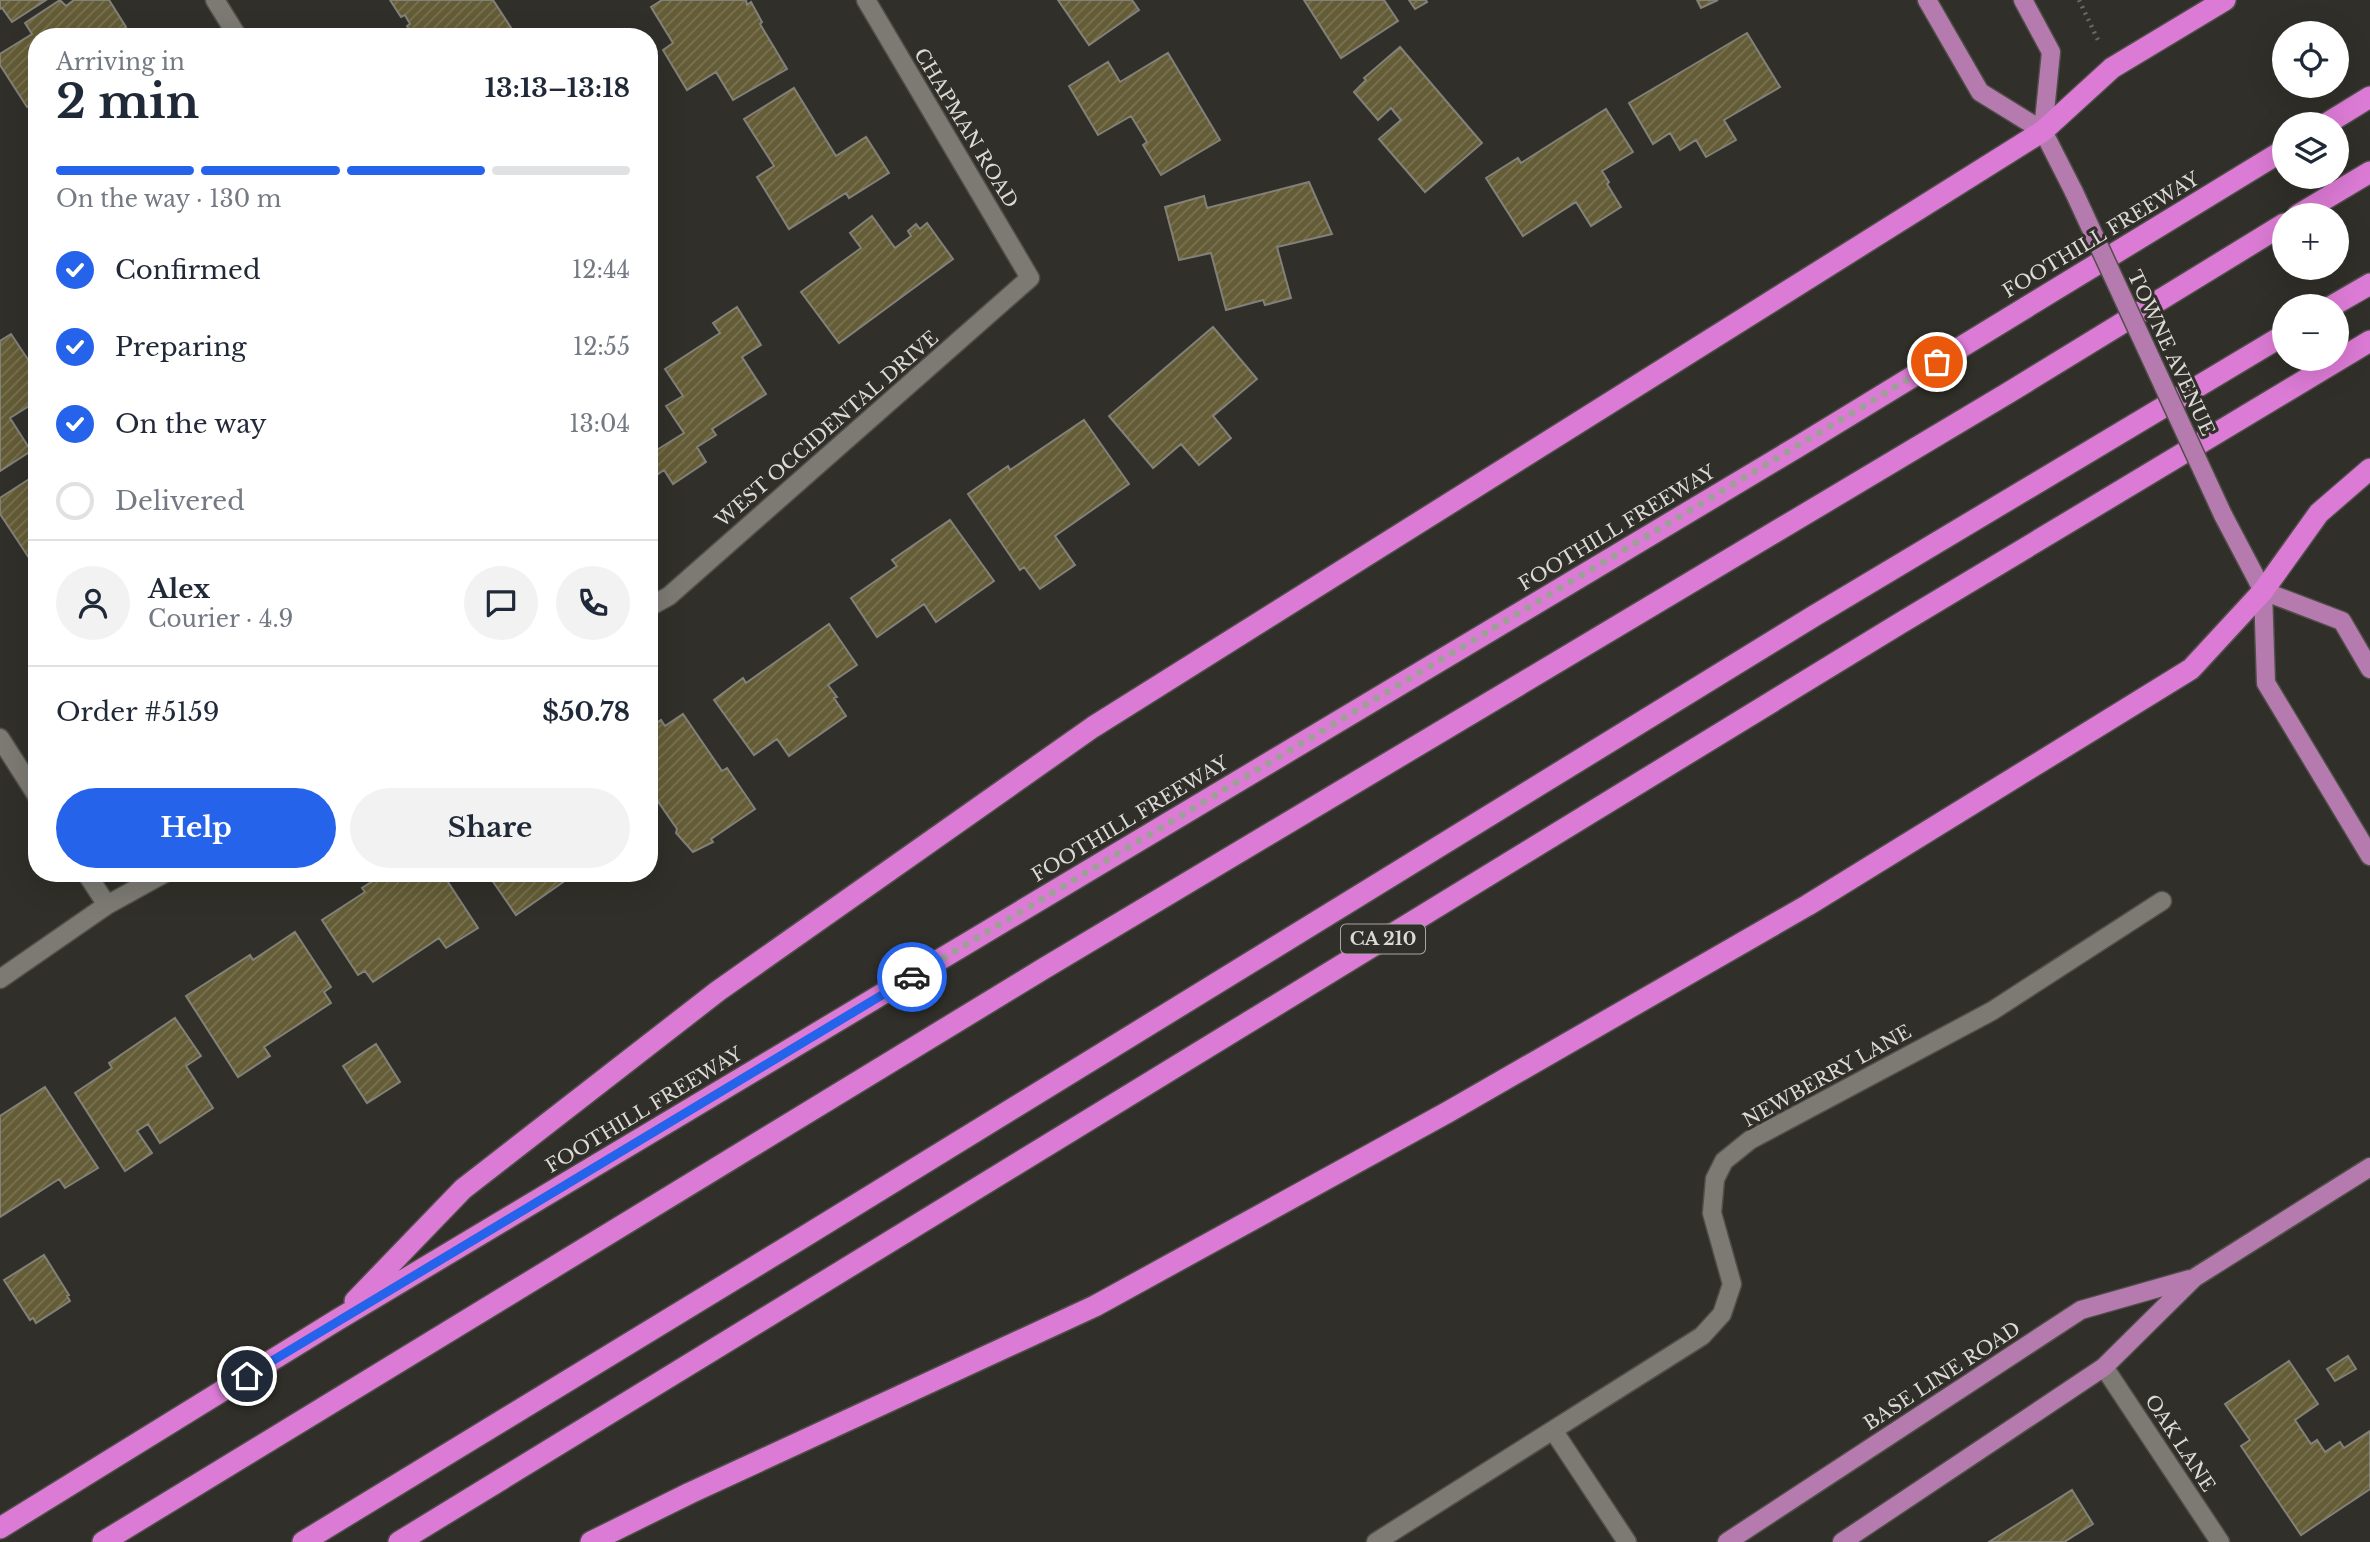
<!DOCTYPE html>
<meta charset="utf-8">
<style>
body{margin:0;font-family:"Libre Baskerville",serif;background:#f2f2f3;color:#1f2937;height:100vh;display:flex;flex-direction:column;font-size:26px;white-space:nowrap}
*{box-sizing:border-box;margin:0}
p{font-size:23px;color:#747a83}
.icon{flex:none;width:38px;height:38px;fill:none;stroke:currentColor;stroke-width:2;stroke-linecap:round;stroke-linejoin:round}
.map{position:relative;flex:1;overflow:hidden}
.side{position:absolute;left:28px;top:28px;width:630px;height:854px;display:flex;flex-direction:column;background:#fff;border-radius:28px;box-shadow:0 7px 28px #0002}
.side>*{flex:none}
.tools{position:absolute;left:2272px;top:21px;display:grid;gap:14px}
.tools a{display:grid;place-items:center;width:77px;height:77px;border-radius:50%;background:#fff;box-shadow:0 7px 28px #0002;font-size:35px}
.pin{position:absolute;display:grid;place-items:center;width:60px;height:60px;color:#fff;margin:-30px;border:4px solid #fff;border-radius:50%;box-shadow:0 2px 7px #0007}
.courier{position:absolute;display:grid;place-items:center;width:70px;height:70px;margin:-35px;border:5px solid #2563eb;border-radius:50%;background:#fff;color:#222;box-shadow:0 2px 9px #0007}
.headline em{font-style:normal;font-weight:700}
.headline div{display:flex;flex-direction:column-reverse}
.headline{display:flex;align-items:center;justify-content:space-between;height:119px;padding:0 28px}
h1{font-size:46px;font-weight:700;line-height:52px}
.bar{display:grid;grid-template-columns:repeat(4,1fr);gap:10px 7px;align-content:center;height:84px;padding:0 28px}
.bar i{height:9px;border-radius:5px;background:#e0e1e3}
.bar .active{background:#2563eb}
.bar p{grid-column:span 4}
.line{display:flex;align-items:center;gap:18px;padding:0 28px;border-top:2px solid #e0e1e3}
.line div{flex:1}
.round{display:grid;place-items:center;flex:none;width:74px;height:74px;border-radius:37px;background:#f2f2f3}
ol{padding:0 28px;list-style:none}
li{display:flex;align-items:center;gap:21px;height:77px}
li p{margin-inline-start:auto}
li .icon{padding:7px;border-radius:50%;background:#2563eb;color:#fff;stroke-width:4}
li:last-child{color:#747a83}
li i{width:38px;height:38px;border:4px solid #e0e1e3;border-radius:50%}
.cta{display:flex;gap:14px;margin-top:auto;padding:14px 28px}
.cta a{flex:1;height:80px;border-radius:42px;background:#2563eb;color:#fff;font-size:28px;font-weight:700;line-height:80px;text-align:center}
.cta a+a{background:#f2f2f3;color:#1f2937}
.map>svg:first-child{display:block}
.building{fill:url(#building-hatch);stroke:#828179;stroke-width:2}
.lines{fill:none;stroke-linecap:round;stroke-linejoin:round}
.street-casing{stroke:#4f4e48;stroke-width:21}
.primary-casing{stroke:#4f4e48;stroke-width:21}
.highway-casing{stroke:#4f4e48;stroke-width:24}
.path{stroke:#6a6863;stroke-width:4.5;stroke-dasharray:2 5;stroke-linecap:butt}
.street{stroke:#7c7a73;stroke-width:18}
.primary{stroke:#b67bae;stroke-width:18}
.highway{stroke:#dc7bd5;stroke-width:21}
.primary-bridge-casing{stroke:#4f4e48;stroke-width:21;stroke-linecap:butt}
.primary-bridge{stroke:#b67bae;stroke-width:18}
.done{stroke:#a09e99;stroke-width:7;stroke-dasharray:0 12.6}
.route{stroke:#2563eb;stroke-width:9}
.labels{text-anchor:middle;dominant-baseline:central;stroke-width:6;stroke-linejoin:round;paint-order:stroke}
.shield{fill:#312f29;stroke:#a8a7a2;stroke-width:2}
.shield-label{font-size:18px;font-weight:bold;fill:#dbdad6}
.street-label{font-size:19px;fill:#dbdad6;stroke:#312f29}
</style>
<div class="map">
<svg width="2370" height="1542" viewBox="0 0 2370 1542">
<defs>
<pattern id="building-hatch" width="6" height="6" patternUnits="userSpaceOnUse" patternTransform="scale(1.75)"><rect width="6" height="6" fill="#645c36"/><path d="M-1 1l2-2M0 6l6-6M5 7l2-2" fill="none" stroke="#7a7352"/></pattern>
</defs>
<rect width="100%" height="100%" fill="#312f29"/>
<path class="building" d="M0,0H46L12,22L2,8L0,9Z
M60,0L66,6L74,0H109L126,27L110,37H37V101L27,107L0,65V54L32,34L25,23Z
M390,0H493L517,37H414L407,26L410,24L405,15L401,17Z
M662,0H746L747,5L751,2L762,22L760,24L787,69L733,100L716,72L687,90L663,50L673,43L651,7Z
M1058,0H1132L1139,10L1089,45Z
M1304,0H1384L1398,21L1341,58Z
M1409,0H1426L1427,2L1415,9Z
M1697,0H1718L1701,8Z
M1747,33L1780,87L1724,120L1736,140L1706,157L1696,140L1680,150L1670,133L1653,144L1629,103Z
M1400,47L1482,143L1425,192L1379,139L1401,120L1391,108L1378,120L1354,92L1366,80L1364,78Z
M1168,53L1220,140L1161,175L1143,145L1147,142L1131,116L1098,135L1069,86L1108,62L1120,82Z
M794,88L836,156L866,137L889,173L849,198L846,193L789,229L757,177L774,166L744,119Z
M1606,109L1633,152L1602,171L1609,182L1607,184L1621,207L1591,226L1576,202L1523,236L1486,178L1518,158L1521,163Z
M1309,182L1332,234L1277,247L1291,298L1265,305L1263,300L1226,310L1211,253L1179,260L1165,207L1204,196L1207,208Z
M872,216L895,248L911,236L908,231L916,224L920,229L927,223L953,259L839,343L801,292L861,248L850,233Z
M737,307L761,345L742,357L766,394L712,429L716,435L697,447L706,462L673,484L664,470L651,479L649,462L656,458L652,453L684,433L666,406L683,396L665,369L720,333L713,323Z
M1213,327L1257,379L1213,416L1231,438L1199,465L1181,444L1153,468L1109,416Z
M11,334L37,373V401L10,418L31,451L0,471V341Z
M1084,420L1129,484L1055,536L1075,565L1040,589L1024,567L1020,570L968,494L1008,466L1010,470Z
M37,474V570L0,514V498Z
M950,520L994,581L936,622L924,604L877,637L851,598L897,566L892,560Z
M829,624L857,665L828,685L837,697L834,698L846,716L789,756L777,739L754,755L714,700L743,678L746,683Z
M683,714L722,771L727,768L755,809L711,839L713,842L693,852L676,833L677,829L652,793L649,795V728L661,720L665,726Z
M385,873H442L478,928L446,948L439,938L373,982L365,971L358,975L322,920L365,892L362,888Z
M487,873H576L516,915Z
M295,932L331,987L324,992L331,1003L264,1047L270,1056L238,1077L186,996L250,955L253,960Z
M175,1018L201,1056L186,1066L213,1108L160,1143L148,1124L137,1131L152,1153L125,1171L75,1093L112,1068L109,1063Z
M376,1044L400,1082L367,1103L343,1066Z
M45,1087L98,1168L65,1188L59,1179L0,1217V1116Z
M44,1255L69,1295L67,1296L70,1301L36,1323L33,1318L30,1320L4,1280Z
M2348,1356L2356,1369L2335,1381L2327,1369Z
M2289,1361L2318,1404L2295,1420L2311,1444L2317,1440L2325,1452L2340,1442L2344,1448L2370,1431V1489L2301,1535L2241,1446L2250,1440L2225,1404Z
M2072,1490L2093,1524L2064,1542H1989Z"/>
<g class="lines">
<defs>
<path id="street" d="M215,0L238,37
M649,607L669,596L1030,278L866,0
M0,738L37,796
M86,873L107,905
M0,979L107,905L165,873
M2104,1367L2220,1542
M1553,1430L1627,1542
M1376,1542L1702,1336L1722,1314L1732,1284L1712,1213L1715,1179L1724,1161L1750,1140L1992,1011L2162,901"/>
<path id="primary" d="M1927,0L1980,92L2043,131L2074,192
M2023,0L2051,52L2043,131
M2223,515L2263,591L2266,683L2370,856
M2263,591L2342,621L2370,669
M1727,1542L2081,1310L2190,1279
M1842,1542L2104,1367L2194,1278L2370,1167"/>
<path id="highway" d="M2326,124L2370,97
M2298,215L2370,172
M2332,306L2370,284
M355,1301L463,1189L718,991L1093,727L2043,131L2112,68L2225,0
M0,1528L337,1320L1799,446L2284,150
M103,1542L1043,969L2008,393L2284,224
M303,1542L802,1238L1814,616L2284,335
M399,1542L1899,624L2370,341
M591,1542L690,1493L1095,1306L1448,1112L1808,905L2191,669L2263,591L2319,513L2370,469"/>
</defs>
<use href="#street" class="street-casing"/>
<use href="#primary" class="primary-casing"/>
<use href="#highway" class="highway-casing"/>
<path class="path" d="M2079,0L2098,40"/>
<use href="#street" class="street"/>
<use href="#primary" class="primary"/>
<use href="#highway" class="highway"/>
<defs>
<path id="primary-bridge" d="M2074,192L2223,515"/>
</defs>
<use href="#primary-bridge" class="primary-bridge-casing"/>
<use href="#primary-bridge" class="primary-bridge"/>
</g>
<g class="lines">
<path class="done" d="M912,977L1937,362"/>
<path class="route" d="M247,1376L912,977"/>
</g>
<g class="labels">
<rect class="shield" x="1341" y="924.5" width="84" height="29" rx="5"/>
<g class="shield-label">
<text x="1383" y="939">CA 210</text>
</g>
<g class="street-label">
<text transform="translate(966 128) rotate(59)">CHAPMAN ROAD</text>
<text transform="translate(2101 235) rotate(-31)">FOOTHILL FREEWAY</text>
<text transform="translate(2171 353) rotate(65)">TOWNE AVENUE</text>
<text transform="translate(827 429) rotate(-41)">WEST OCCIDENTAL DRIVE</text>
<text transform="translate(1617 528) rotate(-31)">FOOTHILL FREEWAY</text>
<text transform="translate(1130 819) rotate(-31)">FOOTHILL FREEWAY</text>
<text transform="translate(1827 1076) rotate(-29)">NEWBERRY LANE</text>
<text transform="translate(644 1110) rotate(-31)">FOOTHILL FREEWAY</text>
<text transform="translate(1942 1376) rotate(-33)">BASE LINE ROAD</text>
<text transform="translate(2180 1443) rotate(57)">OAK LANE</text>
</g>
</g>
</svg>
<div class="tools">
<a><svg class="icon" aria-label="locate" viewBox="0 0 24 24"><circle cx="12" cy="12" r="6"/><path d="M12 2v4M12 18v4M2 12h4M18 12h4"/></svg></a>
<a><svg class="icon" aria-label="layers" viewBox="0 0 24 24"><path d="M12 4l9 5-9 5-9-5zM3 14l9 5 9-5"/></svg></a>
<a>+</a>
<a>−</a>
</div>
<div class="pin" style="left:1937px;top:362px;background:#ea580c"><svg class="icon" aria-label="bag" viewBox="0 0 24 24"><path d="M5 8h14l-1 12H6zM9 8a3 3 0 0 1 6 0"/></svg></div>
<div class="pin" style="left:247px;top:1376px;background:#1f2937"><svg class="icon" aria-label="home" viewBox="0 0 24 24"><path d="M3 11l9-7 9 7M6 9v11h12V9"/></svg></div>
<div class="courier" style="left:912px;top:977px"><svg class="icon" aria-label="car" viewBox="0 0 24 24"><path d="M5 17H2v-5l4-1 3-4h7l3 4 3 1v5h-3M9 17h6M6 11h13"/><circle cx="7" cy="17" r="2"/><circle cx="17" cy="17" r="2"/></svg></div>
<section class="side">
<div class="headline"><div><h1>2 min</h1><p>Arriving in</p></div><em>13:13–13:18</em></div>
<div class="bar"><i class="active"></i><i class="active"></i><i class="active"></i><i></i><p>On the way · 130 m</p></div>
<ol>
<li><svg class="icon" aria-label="check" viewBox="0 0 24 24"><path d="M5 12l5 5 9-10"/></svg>Confirmed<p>12:44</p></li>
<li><svg class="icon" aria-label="check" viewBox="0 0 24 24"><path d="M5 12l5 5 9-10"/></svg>Preparing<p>12:55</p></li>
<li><svg class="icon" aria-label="check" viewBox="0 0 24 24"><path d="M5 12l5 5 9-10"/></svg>On the way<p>13:04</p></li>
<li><i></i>Delivered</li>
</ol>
<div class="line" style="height:126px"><a class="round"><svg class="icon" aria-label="person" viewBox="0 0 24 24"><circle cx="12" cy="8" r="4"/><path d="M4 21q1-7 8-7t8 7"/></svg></a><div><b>Alex</b><p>Courier · 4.9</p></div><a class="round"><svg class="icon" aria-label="chat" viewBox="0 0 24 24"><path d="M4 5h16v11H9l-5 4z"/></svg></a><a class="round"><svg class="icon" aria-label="phone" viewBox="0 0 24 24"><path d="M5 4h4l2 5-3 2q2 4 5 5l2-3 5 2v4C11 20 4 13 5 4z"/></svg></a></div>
<div class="line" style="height:91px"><div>Order #5159</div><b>$50.78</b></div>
<div class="cta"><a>Help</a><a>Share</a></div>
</section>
</div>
